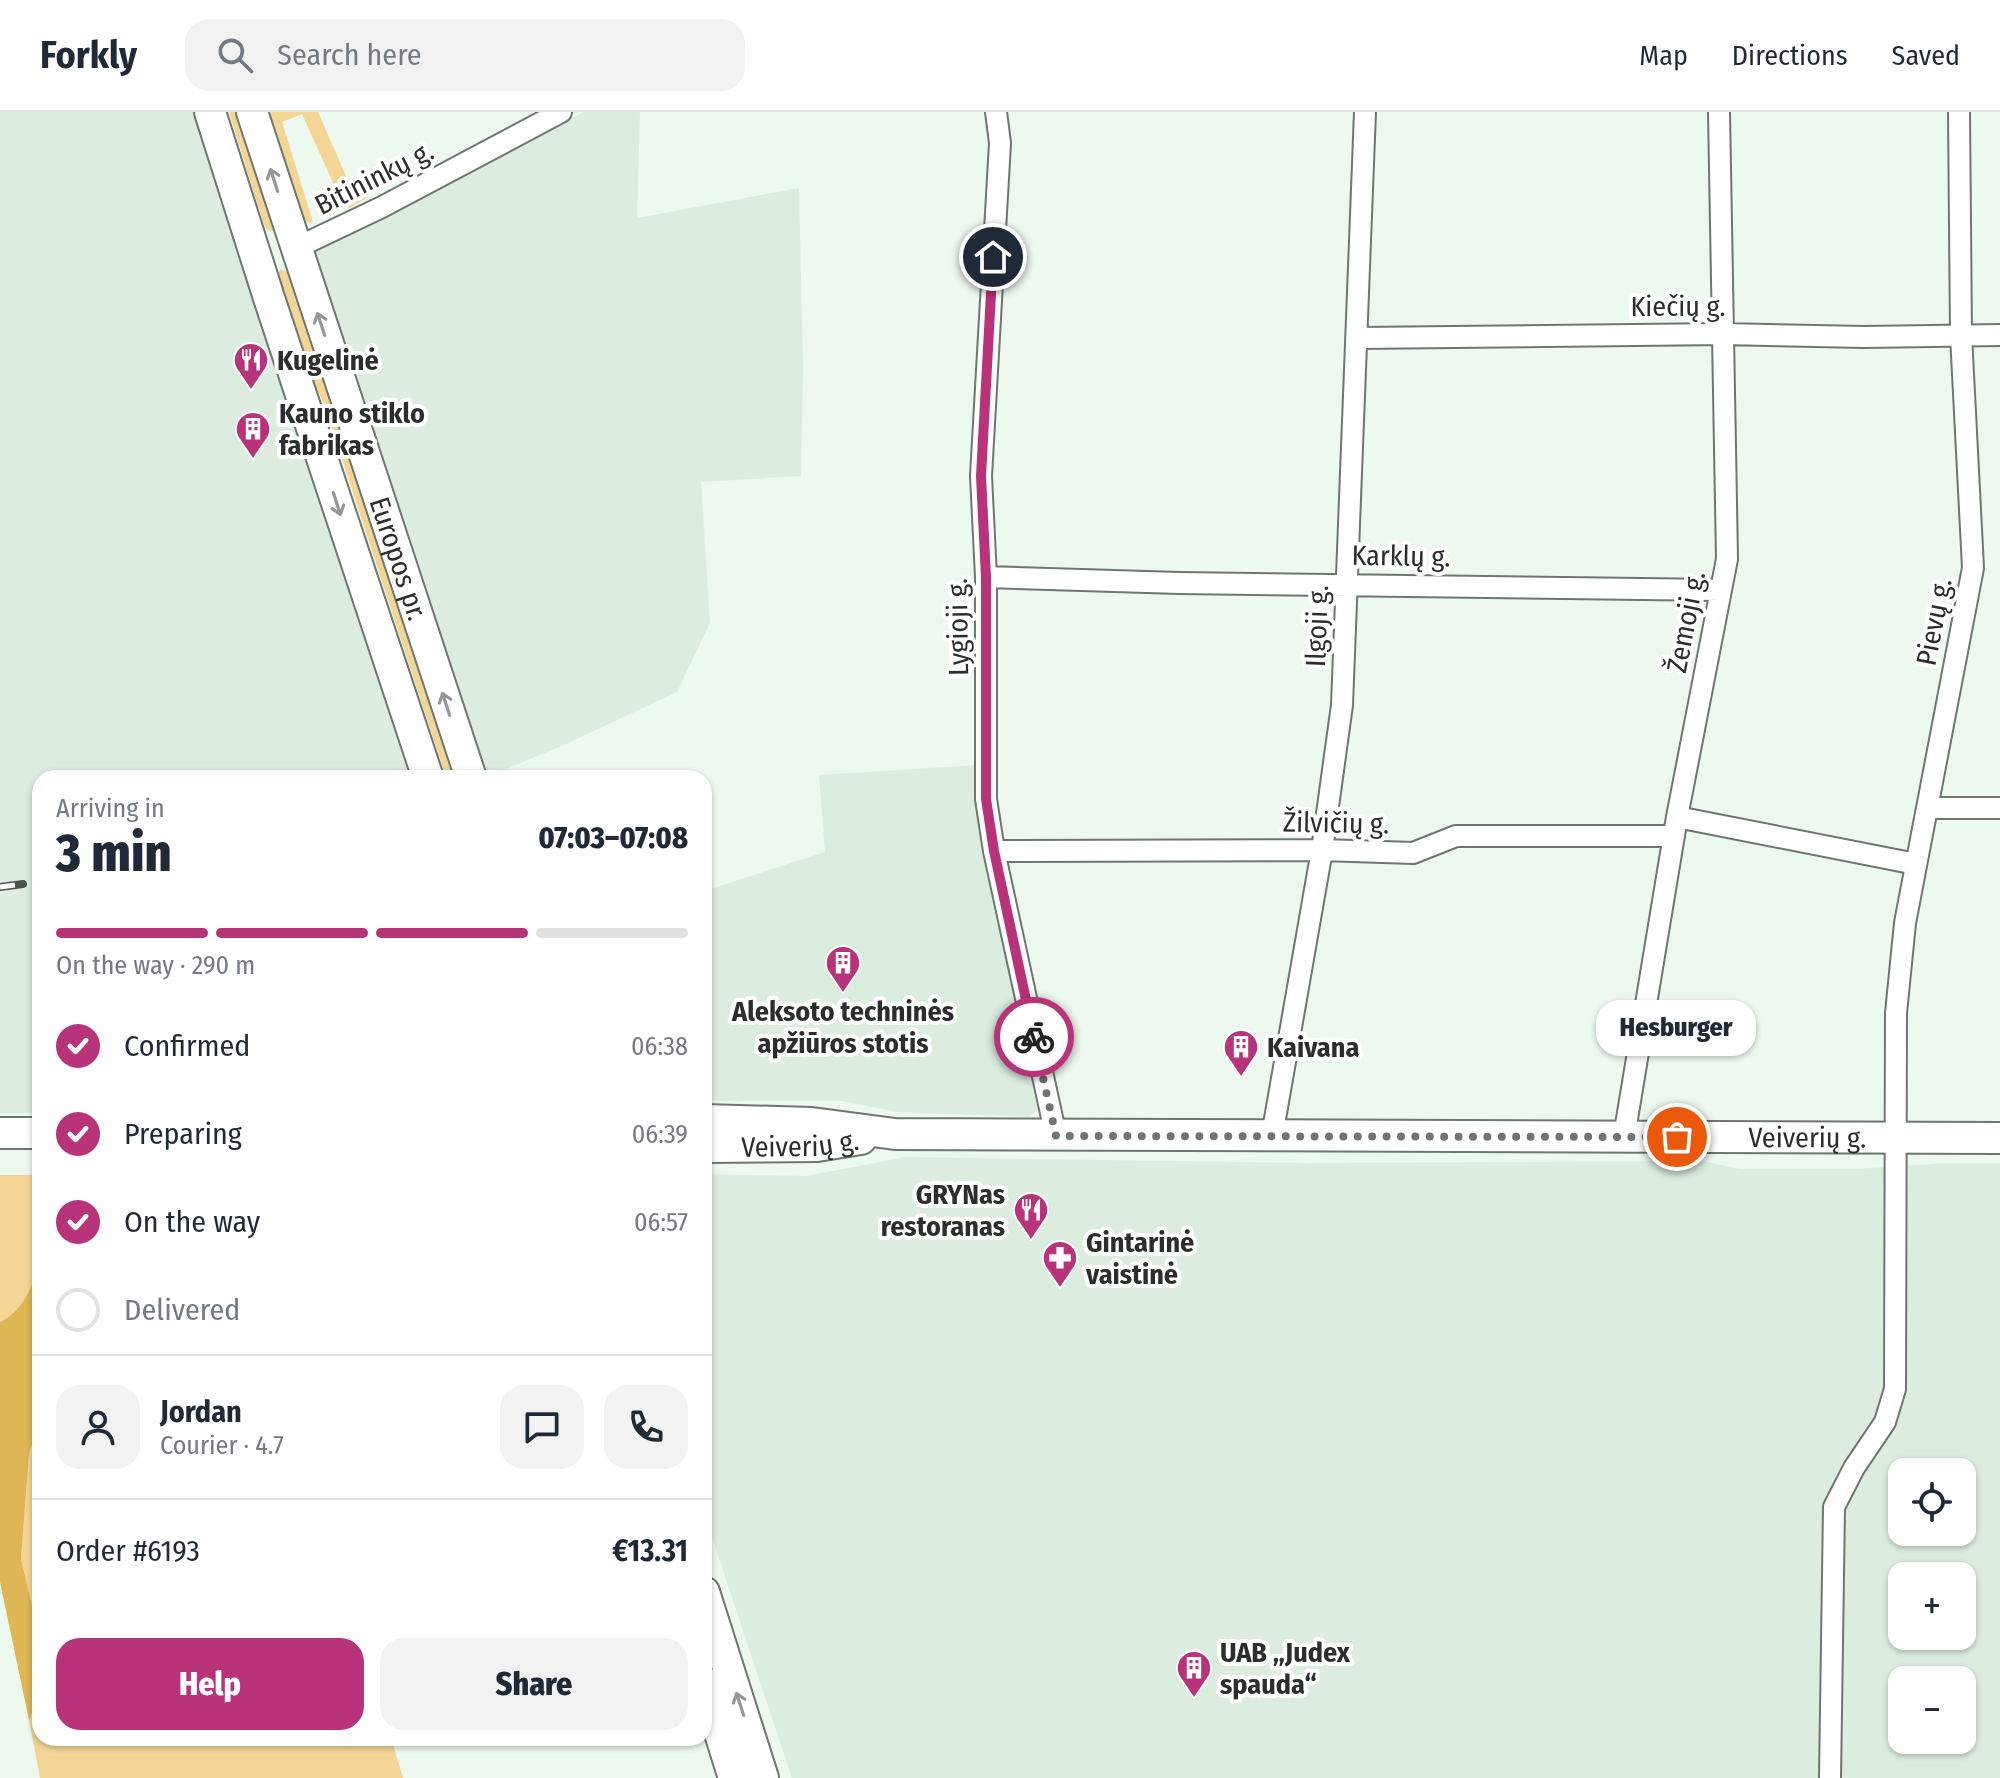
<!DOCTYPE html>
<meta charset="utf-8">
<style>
body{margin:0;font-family:"Fira Sans Condensed",sans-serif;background:#f2f2f3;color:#1f2937;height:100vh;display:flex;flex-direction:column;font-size:30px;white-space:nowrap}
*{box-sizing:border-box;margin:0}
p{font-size:26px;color:#747a83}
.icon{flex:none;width:44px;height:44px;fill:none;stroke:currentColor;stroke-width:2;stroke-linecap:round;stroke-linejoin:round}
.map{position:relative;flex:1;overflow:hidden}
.drawer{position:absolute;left:32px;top:658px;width:680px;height:976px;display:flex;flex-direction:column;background:#fff;border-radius:24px;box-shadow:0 2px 6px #0004}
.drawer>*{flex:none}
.tools{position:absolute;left:1888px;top:1346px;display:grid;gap:16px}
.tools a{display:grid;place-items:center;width:88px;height:88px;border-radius:16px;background:#fff;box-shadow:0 2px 6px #0004;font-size:40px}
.pin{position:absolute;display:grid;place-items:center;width:68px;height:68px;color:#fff;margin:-34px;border:4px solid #fff;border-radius:50%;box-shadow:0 2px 8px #0007}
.courier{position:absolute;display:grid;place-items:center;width:80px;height:80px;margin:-40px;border:6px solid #b83379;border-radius:50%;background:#fff;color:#222;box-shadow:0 2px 10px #0007}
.bubble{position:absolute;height:56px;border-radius:24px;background:#fff;box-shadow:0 2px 6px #0004;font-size:26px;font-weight:800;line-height:56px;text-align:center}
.head em{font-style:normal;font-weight:800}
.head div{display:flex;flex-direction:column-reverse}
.head{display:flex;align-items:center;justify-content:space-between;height:136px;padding:0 24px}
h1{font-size:52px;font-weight:800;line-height:60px}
.bar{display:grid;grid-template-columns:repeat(4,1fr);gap:12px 8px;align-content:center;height:96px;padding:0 24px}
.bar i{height:10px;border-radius:6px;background:#e0e1e3}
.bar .active{background:#b83379}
.bar p{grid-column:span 4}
.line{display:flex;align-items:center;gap:20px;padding:0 24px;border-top:2px solid #e0e1e3}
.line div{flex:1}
.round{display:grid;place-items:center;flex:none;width:84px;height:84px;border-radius:24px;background:#f2f2f3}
ol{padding:0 24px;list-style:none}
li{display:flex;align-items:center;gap:24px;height:88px}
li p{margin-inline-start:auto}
li .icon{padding:8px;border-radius:50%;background:#b83379;color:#fff;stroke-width:4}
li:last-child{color:#747a83}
li i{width:44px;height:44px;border:4px solid #e0e1e3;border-radius:50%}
.action{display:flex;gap:16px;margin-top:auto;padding:16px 24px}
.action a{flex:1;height:92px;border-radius:24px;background:#b83379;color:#fff;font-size:32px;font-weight:800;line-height:92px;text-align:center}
.action a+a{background:#f2f2f3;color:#1f2937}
header{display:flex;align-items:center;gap:48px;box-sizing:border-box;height:112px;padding:0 40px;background:#fff;border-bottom:2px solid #e0e1e3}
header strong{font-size:38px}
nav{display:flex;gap:44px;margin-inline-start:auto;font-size:28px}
.search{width:560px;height:72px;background:#f2f2f3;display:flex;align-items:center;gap:20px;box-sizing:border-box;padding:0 28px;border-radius:24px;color:#747a83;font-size:30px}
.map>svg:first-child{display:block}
.built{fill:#dceddf;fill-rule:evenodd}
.green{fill:#f3d695}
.forest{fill:#deb654}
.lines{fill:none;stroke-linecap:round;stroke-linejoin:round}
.street-casing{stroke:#6d776f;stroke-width:24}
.primary-casing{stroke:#6d776f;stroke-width:34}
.street{stroke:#fff;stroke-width:20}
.primary{stroke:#fff;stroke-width:30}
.rail-casing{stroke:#4c514d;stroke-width:8}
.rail{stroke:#fff;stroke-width:5;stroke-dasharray:15;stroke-linecap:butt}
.oneway{stroke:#959796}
.done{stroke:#6f7570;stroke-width:8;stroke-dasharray:0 14.4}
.route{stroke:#b83379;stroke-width:10}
.labels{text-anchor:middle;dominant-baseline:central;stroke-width:8;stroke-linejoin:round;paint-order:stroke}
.street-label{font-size:28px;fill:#2b2f2c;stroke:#fff}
.poi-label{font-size:28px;font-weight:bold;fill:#2b2f2c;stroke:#fff;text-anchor:start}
</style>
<header>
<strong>Forkly</strong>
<div class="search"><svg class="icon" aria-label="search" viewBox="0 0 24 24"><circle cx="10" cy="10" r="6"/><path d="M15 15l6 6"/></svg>Search here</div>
<nav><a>Map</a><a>Directions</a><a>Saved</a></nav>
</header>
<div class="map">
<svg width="2000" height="1666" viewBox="0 0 2000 1666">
<rect width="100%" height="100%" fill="#edf8ef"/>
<path class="built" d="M0,0H200L418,666H40V1001H0Z
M584,0H640L637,106L799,76L803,254L801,364L701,370L710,511L677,580L564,633L491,663L480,658L312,144L328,130Z
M977,653L1040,983L1038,996L1030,1005L897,1000L842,989H704V779L825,740L819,663Z
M906,1045L1309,1051L1703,1049L1739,1057H1856L1948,1051H2000V1666H792L704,1401V1062L806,1064ZM1902,1360H1962V1420H1902ZM1902,1464H1962V1524H1902ZM1902,1568H1962V1628H1902Z"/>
<path class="green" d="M229,0H240L276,112L273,119L268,118L264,113Z
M271,0H318L353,80L367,79L368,85L350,96L343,93L302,2L282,10L313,110L302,111L267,10Z
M280,157L291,162L455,666L446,665L323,289L305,253L277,168Z
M0,1063H40C40,1111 52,1184 0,1210Z
M40,1308V1626H391L403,1666H40L29,1608L37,1589V1515L21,1447L29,1342Z"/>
<path class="forest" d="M40,1150V1308L29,1342L21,1447L37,1514L39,1554L37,1589L29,1608L0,1470V1210C25,1198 31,1175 40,1150Z"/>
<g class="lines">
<defs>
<path id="street" d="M996,0L1000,31L981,364L986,465V687L994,739L1056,1024
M296,136L382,95L561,0
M1357,226L1723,222L1864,225L2000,223
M986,465L1179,471L1720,478
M1927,696H2000
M1677,705L1916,752
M994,739L1322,738L1413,741L1456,724H1674
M1272,1024L1322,738L1342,593L1365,0
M1624,1025L1677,705L1727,447L1719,0
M1830,1666L1834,1395L1854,1356L1885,1310L1895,1277L1896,901L1905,811L1973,456L1961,223L1959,0"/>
<g id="primary">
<path d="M210,0L269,186L428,666"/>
<path id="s1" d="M252,0L471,666"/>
<path id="s2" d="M704,1008L812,1011L895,1022L2000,1026"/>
<path d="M0,1021H40"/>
<path id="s3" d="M704,1035L817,1034L861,1027"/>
<path d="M704,1480L763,1666"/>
<path d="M704,1570L734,1666"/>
</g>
</defs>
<use href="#street" class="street-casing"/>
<use href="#primary" class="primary-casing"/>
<use href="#street" class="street"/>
<use href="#primary" class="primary"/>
<defs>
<path id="rail" d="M0,775L23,772"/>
</defs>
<use href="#rail" class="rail-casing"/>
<use href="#rail" class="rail"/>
</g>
<defs><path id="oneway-shaft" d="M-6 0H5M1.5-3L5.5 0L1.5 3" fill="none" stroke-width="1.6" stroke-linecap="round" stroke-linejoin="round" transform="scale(2)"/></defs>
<g class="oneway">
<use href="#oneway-shaft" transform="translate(274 68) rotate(-108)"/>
<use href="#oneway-shaft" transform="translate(321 212) rotate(-108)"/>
<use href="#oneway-shaft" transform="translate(337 392) rotate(72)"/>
<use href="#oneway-shaft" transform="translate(446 592) rotate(-108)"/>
<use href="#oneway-shaft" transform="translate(740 1592) rotate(-108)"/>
</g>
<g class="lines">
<path class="done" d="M1034,925L1056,1024L1677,1025"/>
<path class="route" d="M993,145L981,364L986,465V687L994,739L1034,925"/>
</g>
<defs>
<symbol id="restaurant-pin" viewBox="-11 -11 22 30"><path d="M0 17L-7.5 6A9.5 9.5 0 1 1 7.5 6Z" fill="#b83379" stroke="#fff"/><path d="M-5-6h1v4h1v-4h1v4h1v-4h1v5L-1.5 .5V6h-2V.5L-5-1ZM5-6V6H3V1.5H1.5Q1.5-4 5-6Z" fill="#fff"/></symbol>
<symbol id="building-pin" viewBox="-11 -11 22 30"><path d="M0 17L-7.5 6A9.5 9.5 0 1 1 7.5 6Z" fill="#b83379" stroke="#fff"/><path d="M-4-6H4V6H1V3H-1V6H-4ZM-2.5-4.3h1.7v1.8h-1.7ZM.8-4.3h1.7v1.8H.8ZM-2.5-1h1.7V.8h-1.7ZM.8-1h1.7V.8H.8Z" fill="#fff"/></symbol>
<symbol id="pharmacy-pin" viewBox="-11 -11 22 30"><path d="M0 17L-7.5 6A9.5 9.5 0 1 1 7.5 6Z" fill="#b83379" stroke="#fff"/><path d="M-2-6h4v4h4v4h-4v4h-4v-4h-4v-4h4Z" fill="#fff"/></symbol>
</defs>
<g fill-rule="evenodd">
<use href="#restaurant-pin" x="231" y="228" width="40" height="54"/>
<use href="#building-pin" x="233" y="297" width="40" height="54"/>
<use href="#building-pin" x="823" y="831" width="40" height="54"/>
<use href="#building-pin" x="1221" y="915" width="40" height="54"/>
<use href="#restaurant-pin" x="1011" y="1078" width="40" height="54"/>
<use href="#pharmacy-pin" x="1040" y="1126" width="40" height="54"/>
<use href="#building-pin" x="1174" y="1536" width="40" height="54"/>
</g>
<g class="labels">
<g class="street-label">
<text transform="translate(374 66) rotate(-27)">Bitininkų g.</text>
<text x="1678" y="194">Kiečių g.</text>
<text transform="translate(1401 444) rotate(1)">Karklų g.</text>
<text stroke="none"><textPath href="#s1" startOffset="470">Europos pr.</textPath></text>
<text transform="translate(1686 510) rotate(-79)">Žemoji g.</text>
<text transform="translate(1934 510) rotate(-79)">Pievų g.</text>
<text transform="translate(1317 514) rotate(-88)">Ilgoji g.</text>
<text transform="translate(958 515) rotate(-91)">Lygioji g.</text>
<text transform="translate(1336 711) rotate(1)">Žilvičių g.</text>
<text stroke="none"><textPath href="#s2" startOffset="1104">Veiverių g.</textPath></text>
<text stroke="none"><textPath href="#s3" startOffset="96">Veiverių g.</textPath></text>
</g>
<g class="poi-label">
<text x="277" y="248">Kugelinė</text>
<text x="279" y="301">Kauno stiklo<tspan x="279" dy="32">fabrikas</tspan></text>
<text x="843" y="899" text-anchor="middle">Aleksoto techninės<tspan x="843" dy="32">apžiūros stotis</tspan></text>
<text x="1267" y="935">Kaivana</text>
<text x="1005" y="1082" text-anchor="end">GRYNas<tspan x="1005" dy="32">restoranas</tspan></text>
<text x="1086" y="1130">Gintarinė<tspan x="1086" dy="32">vaistinė</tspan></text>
<text x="1220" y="1540">UAB „Judex<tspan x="1220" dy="32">spauda“</tspan></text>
</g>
</g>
</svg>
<div class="tools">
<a><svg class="icon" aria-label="locate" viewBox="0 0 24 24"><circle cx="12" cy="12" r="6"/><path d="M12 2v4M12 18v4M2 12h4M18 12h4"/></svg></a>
<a>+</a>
<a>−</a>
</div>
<div class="pin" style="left:1677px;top:1025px;background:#ea580c"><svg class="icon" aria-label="bag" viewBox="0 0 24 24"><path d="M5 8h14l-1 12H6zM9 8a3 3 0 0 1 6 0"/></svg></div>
<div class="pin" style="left:993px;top:145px;background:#1f2937"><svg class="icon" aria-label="home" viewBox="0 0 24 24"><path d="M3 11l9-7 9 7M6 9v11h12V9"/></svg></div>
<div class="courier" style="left:1034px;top:925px"><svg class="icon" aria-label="bike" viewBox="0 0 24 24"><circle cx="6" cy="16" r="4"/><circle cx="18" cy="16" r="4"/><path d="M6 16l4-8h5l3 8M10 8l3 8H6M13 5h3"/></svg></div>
<div class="bubble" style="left:1596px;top:888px;width:160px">Hesburger</div>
<section class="drawer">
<div class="head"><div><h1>3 min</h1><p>Arriving in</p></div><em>07:03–07:08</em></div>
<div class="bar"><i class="active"></i><i class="active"></i><i class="active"></i><i></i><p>On the way · 290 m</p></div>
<ol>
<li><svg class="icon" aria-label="check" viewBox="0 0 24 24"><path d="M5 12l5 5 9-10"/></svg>Confirmed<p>06:38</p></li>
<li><svg class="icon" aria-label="check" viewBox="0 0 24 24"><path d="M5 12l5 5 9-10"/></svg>Preparing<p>06:39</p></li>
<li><svg class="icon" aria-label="check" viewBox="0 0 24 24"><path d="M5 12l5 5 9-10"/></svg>On the way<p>06:57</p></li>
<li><i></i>Delivered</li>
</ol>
<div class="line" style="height:144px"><a class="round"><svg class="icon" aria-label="person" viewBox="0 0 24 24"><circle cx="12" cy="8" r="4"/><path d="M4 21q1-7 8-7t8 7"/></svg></a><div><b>Jordan</b><p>Courier · 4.7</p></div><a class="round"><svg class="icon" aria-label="chat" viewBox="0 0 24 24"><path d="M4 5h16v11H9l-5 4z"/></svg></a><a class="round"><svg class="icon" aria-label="phone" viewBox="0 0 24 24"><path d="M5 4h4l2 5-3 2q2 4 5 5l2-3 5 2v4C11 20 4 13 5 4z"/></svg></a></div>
<div class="line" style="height:104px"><div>Order #6193</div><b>€13.31</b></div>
<div class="action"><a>Help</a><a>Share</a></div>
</section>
</div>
